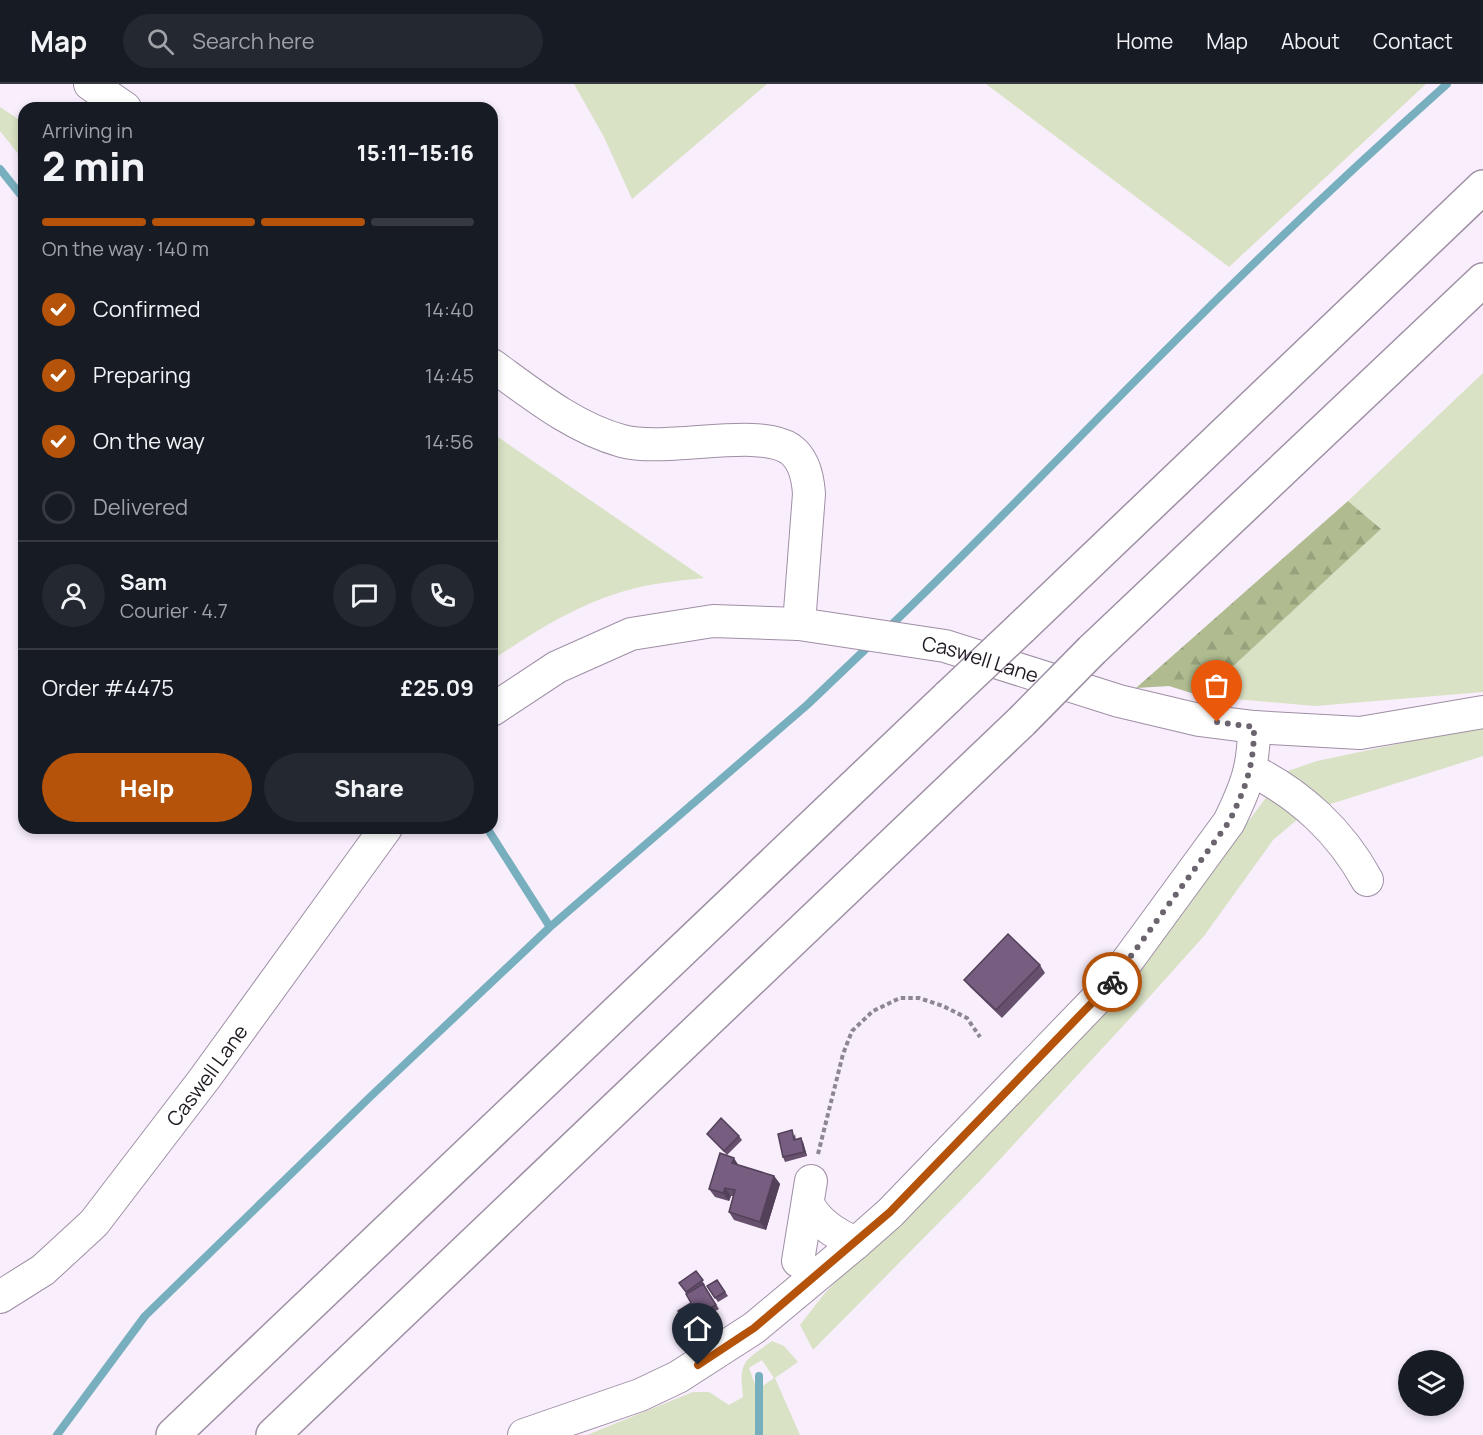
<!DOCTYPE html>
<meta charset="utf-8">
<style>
body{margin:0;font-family:Manrope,sans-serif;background:#242831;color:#f1f3f6;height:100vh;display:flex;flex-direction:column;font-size:22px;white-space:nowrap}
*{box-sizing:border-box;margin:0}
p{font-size:20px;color:#9ea1a6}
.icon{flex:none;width:33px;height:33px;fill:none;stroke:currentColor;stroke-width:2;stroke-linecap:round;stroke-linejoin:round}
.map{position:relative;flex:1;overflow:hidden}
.sheet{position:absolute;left:18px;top:18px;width:480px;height:732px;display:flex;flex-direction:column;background:#171b24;border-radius:18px;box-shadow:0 3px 9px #0003}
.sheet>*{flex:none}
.buttons{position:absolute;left:1398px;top:1266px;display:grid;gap:12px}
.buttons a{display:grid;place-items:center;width:66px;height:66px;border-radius:50%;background:#171b24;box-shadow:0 3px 9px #0003;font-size:30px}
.pin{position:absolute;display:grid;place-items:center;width:51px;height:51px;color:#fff;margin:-62px -26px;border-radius:50% 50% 50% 0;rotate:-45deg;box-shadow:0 0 6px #0007}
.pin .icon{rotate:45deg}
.courier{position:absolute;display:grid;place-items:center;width:60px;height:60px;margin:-30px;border:4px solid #b45309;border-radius:50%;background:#fff;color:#222;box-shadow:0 2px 8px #0007}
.head em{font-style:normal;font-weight:800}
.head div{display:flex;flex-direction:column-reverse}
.head{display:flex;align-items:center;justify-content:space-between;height:102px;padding:0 24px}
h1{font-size:39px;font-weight:800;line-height:45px}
.bar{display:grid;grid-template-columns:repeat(4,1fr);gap:9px 6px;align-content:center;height:72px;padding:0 24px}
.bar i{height:8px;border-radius:4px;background:#363941}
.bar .current{background:#b45309}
.bar p{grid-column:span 4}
.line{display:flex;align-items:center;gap:15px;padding:0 24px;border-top:2px solid #363941}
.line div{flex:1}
.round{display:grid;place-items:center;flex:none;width:63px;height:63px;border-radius:32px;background:#242831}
ol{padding:0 24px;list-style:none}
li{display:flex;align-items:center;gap:18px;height:66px}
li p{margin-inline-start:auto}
li .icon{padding:6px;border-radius:50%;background:#b45309;color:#fff;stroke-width:4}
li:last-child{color:#9ea1a6}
li i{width:33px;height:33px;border:3px solid #363941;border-radius:50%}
.action{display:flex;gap:12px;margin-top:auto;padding:12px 24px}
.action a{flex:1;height:69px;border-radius:36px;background:#b45309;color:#fff;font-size:24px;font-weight:800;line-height:69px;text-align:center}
.action a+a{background:#242831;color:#f1f3f6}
header{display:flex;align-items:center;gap:36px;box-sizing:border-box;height:84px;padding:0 30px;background:#171b24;border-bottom:2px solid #363941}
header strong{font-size:28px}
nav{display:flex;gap:33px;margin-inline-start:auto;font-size:21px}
.search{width:420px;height:54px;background:#242831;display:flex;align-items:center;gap:15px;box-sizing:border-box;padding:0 21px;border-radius:33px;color:#9ea1a6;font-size:22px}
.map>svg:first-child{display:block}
.green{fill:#d9e2c4;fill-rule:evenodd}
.forest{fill:url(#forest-firs)}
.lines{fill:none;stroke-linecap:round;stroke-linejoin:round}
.stream{stroke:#78afbf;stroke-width:8}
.minor-casing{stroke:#9f8fa5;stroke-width:34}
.highway-casing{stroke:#9f8fa5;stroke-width:36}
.path{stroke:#8e8691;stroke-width:4;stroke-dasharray:4.5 3;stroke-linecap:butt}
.minor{stroke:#fff;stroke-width:32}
.highway{stroke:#fff;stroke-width:33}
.highway-bridge-casing{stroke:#9f8fa5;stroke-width:36;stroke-linecap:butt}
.highway-bridge{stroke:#fff;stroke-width:33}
.wall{fill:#66506e}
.shaded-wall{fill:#53415a}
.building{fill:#775d80;stroke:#53415a;stroke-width:1.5}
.done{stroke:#6b646e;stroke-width:6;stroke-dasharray:0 10.8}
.route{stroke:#b45309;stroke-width:8}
.labels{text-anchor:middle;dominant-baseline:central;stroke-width:4.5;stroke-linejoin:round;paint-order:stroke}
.street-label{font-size:20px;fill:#1f1922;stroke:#fff}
</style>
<header>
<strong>Map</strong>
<div class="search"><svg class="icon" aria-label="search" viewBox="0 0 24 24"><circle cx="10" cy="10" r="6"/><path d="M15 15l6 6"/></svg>Search here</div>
<nav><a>Home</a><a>Map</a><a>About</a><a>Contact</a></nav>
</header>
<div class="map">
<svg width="1483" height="1351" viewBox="0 0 1483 1351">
<defs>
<pattern id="forest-firs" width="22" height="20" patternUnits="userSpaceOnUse" patternTransform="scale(1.5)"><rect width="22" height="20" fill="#b0bc90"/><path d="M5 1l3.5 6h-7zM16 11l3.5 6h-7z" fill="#97a17c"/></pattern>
</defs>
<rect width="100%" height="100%" fill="#f8eefc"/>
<path class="green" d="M574,0H767L632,115L604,53Z
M986,0H1426L1229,183Z
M0,23L24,39V77L0,47Z
M1483,289V608L1315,622L1201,612L1381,445L1348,417Z
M492,349L704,494C676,497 645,500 618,509C573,523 531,550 492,576Z
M1483,642V672L1321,723L1298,735L1273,756L1204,852L1134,930L978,1099L813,1266L800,1241L824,1210L1144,878L1285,688L1317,677Z
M772,1257L784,1262L798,1278L775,1294L800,1351H587L693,1308H709L729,1321L743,1313C739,1277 743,1278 772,1257ZM762,1276L774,1294L757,1306L749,1284Z"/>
<path class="forest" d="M1348,417L1381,445L1201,612L1169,602L1136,604Z"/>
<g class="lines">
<path class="stream" d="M0,85L24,115
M886,546C985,452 1079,352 1176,256C1264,168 1354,83 1447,0
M487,744L550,843
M759,1292V1351
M57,1351L145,1232L370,1013L550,843L807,621L872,559"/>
<defs>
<g id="minor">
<path d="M90,0L125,24"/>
<path d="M492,281C532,310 574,344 622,357C667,369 757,343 790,365C804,375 808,394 809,410L799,540"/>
<path id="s1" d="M492,626L557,583L631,550L713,537L799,540L945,562L1119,617L1199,636L1254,643L1360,649L1483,628"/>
<path d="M1251,686C1300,710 1341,748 1367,796"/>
<path d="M808,1120C818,1140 837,1151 856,1159"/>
<path d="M798,1177L811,1097"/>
<path id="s2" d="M0,1213L43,1186L94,1139L205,994L386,744"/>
<path d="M524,1351L640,1311L678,1293L754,1244L856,1159L890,1129L1109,902L1229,738C1246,703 1254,683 1254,643"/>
</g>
<path id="highway" d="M1021,544L1483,103
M1092,566L1483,196
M173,1351L949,612
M273,1351L1022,637"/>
</defs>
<use href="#minor" class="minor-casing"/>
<use href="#highway" class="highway-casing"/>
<path class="path" d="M818,1070L843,970L852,947L873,927L900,914H919L943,922L967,934L980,953"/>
<use href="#minor" class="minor"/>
<use href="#highway" class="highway"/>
<defs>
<path id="highway-bridge" d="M949,612L1021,544
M1022,637L1092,566"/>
</defs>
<use href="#highway-bridge" class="highway-bridge-casing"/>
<use href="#highway-bridge" class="highway-bridge"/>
</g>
<path class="wall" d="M1040,881L1045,889L1002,934L970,903L964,896Z
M707,1050L739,1052L742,1056L727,1071Z
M795,1050L796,1056L803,1058L807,1072L785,1078L783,1073Z
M739,1081L774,1092L780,1100L766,1146L734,1136L729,1128L733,1112H731L729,1117L715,1113L709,1105Z
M696,1187L705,1201H704L719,1225L688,1242L685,1238L691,1219L687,1210L679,1199Z
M717,1196L728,1212L718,1218L707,1202Z"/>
<path class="shaded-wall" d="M801,1054L803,1058L807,1072L804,1068Z
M734,1074L739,1082L732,1079Z
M774,1092L780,1100L766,1146L760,1138Z
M725,1104L731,1112L729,1117L723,1109Z"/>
<path class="building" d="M1008,850L1040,881L996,926L964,896Z
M721,1034L739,1052L724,1067L707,1050Z
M792,1046L794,1056L801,1054L804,1068L783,1073L778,1050Z
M720,1069L734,1074L732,1079L774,1092L760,1138L729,1128L735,1106L725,1104L723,1109L709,1105Z
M696,1187L703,1196L686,1208L679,1199Z
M717,1196L725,1208L715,1214L707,1202Z
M703,1200L716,1221L685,1238L678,1227L691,1219L686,1210Z"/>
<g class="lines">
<path class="done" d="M1112,898L1229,738C1246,703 1254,682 1254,643L1217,638"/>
<path class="route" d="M698,1281L754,1244L890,1128L1112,898"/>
</g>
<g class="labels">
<g class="street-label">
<text stroke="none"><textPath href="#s1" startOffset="513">Caswell Lane</textPath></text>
<text stroke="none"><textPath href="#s2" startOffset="306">Caswell Lane</textPath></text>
</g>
</g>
</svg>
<div class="buttons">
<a><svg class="icon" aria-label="layers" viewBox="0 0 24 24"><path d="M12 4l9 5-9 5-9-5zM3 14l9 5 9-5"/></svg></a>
</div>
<div class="pin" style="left:1217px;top:638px;background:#ea580c"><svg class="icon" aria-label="bag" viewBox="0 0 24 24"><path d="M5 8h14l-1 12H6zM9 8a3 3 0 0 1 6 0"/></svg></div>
<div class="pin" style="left:698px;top:1281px;background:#1f2937"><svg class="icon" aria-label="home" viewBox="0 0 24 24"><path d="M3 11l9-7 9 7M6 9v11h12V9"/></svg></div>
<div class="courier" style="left:1112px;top:898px"><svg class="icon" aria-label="bike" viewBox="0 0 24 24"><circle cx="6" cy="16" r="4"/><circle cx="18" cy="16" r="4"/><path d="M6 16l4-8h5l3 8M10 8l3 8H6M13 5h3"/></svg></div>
<section class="sheet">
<div class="head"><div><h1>2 min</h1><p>Arriving in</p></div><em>15:11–15:16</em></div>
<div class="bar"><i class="current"></i><i class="current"></i><i class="current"></i><i></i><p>On the way · 140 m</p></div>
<ol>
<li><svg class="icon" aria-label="check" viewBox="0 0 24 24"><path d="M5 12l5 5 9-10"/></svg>Confirmed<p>14:40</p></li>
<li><svg class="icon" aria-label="check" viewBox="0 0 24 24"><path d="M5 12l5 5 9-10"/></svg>Preparing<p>14:45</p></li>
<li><svg class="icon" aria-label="check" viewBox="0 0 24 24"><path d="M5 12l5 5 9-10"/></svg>On the way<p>14:56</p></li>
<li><i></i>Delivered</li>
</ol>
<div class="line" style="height:108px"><a class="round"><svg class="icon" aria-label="person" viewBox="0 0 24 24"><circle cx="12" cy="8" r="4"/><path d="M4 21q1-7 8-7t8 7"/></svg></a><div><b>Sam</b><p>Courier · 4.7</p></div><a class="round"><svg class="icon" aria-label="chat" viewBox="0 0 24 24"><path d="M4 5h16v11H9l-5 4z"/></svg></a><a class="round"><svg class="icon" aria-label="phone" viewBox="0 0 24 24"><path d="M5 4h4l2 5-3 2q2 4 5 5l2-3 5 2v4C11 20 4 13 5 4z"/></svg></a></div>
<div class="line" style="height:78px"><div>Order #4475</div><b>£25.09</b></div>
<div class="action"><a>Help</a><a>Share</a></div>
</section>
</div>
